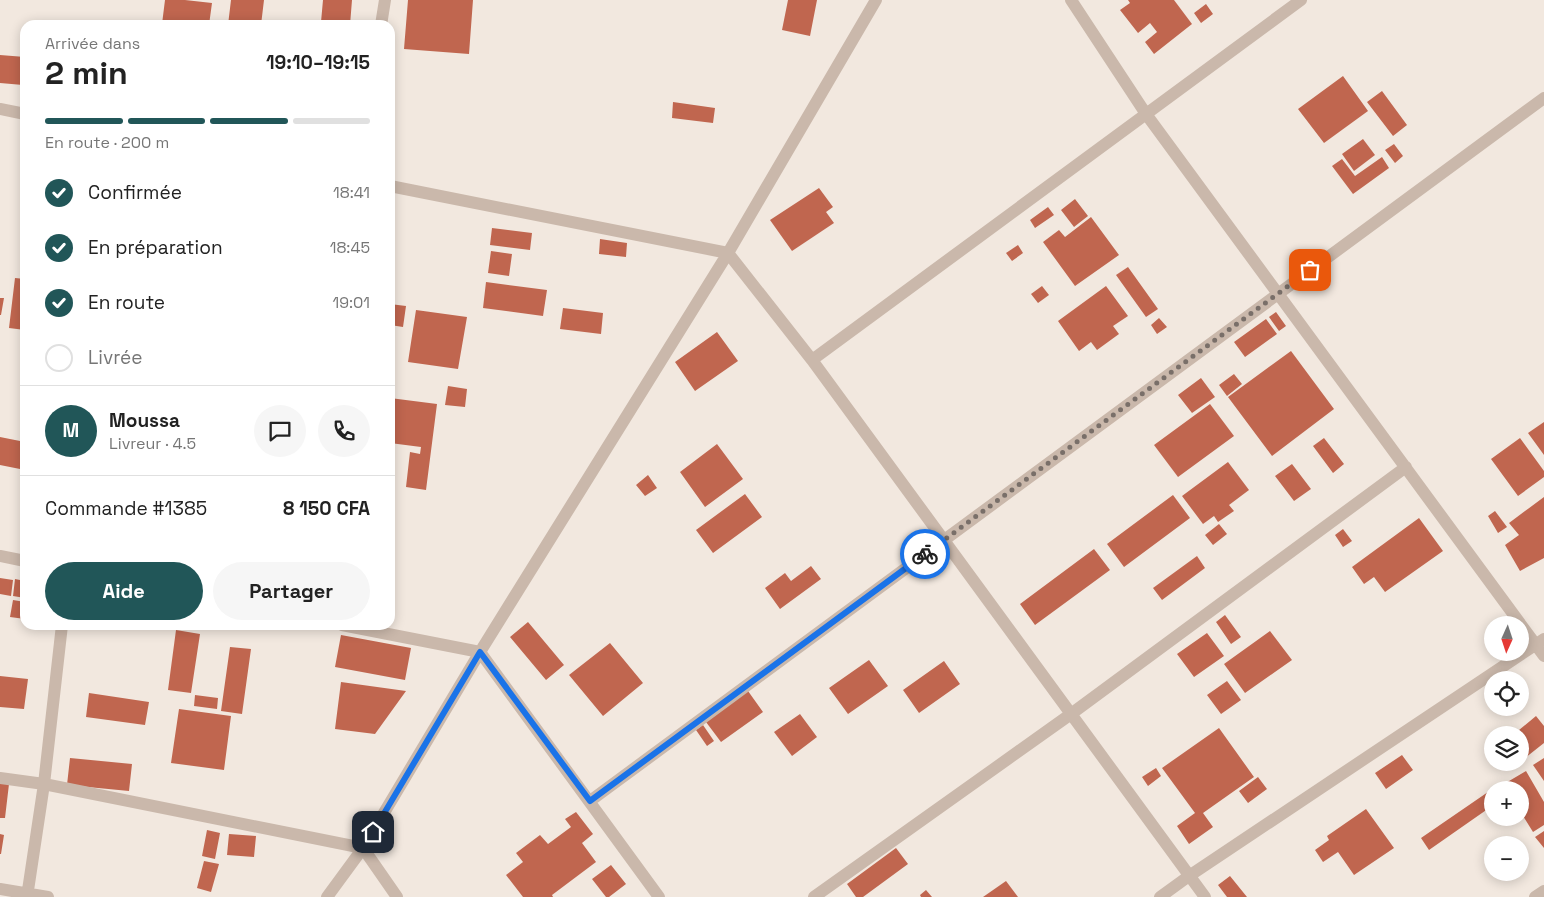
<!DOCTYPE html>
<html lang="fr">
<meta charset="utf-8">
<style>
body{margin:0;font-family:"Space Grotesk",sans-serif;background:#f6f6f6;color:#222;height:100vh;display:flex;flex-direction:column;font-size:19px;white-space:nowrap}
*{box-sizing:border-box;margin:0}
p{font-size:16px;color:#767676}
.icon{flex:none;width:28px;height:28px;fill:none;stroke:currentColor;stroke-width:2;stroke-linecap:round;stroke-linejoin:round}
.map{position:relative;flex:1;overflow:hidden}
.drawer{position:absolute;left:20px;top:20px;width:375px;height:610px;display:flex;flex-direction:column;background:#fff;border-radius:15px;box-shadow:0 2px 12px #0003}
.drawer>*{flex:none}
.needle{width:32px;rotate:183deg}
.fabs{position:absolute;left:1484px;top:616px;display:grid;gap:10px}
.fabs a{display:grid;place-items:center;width:45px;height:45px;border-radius:50%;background:#fff;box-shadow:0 2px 12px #0003;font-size:25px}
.pin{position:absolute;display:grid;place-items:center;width:42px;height:42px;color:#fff;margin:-21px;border-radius:10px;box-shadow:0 2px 8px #0006}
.courier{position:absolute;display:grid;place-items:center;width:50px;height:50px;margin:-25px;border:4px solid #1a73e8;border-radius:50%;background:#fff;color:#222;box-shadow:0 1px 6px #0007}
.headline em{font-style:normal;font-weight:700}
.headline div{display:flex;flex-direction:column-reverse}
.headline{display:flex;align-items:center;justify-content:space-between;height:85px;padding:0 25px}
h1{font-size:32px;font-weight:700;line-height:38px}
.bar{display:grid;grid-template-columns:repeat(4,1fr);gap:8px 5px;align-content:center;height:60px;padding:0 25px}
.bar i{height:6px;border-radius:4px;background:#e0e0e0}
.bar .selected{background:#215658}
.bar p{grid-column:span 4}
.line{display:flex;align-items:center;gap:12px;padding:0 25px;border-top:1px solid #e0e0e0}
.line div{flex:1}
.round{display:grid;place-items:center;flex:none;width:52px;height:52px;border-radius:26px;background:#f6f6f6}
ol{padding:0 25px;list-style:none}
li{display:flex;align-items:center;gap:15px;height:55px}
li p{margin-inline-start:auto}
li .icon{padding:5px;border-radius:50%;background:#215658;color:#fff;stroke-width:4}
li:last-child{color:#767676}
li i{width:28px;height:28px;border:2px solid #e0e0e0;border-radius:50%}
.cta{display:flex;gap:10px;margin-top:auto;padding:10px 25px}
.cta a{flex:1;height:58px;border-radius:30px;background:#215658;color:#fff;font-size:20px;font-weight:700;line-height:58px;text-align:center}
.cta a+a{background:#f6f6f6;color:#222}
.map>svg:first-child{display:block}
.building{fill:#c0664f}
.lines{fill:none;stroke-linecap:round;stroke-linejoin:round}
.minor{stroke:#cab8ab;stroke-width:12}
.done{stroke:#796f69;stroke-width:5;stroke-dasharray:0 9}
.route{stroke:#1a73e8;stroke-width:6}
</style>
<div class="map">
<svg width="1544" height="897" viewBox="0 0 1544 897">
<rect width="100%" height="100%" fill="#f2e8df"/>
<path class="building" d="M165,0H185L212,3L209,25L162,24Z
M231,0H264L261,25H228Z
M323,0H352L350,25L321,22Z
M408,0H473L469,54L404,49Z
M788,0H817L810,36L782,30Z
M1128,0H1174L1192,24L1154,54L1145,42L1157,32L1150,23L1138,33L1120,10L1130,3Z
M1206,4L1213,14L1201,23L1194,13Z
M52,20L79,24L78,25H51Z
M0,55L25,57L23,85L0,83Z
M1343,76L1368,111L1324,143L1298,109Z
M1382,91L1407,125L1393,136L1367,102Z
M673,102L715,108L713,123L672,118Z
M1363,139L1375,155L1354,171L1342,154Z
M1394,144L1403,156L1395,163L1385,150Z
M1382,157L1389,168L1353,194L1332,166L1342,159L1355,176Z
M819,188L833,207L826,212L834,223L792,251L770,220Z
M1075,199L1088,216L1074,227L1061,210Z
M1048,207L1054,215L1035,228L1030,220Z
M1091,217L1119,255L1075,286L1043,242L1059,230L1065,237Z
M492,228L532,233L530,250L490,245Z
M600,239L627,243L626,257L599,254Z
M1018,245L1023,253L1012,261L1006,253Z
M491,251L512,254L509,276L488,273Z
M1128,267L1158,309L1146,317L1116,275Z
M15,278L25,279V330L9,328Z
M486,282L547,290L543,316L483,308Z
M1042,286L1049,295L1038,303L1031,294Z
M1106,286L1128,316L1113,326L1119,334L1097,350L1091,342L1079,351L1058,321Z
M0,298H4L1,315H0Z
M390,304L406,306L403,327L390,325Z
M563,308L603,313L601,334L560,329Z
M416,310L467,317L458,369L408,362Z
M1276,312L1286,326L1279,331L1269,317Z
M1159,318L1167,327L1157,334L1151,325Z
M1266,319L1277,334L1245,357L1234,342Z
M717,332L738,361L695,391L675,362Z
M1291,351L1334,409L1272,456L1228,397Z
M1234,374L1242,384L1227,396L1219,385Z
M1201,378L1215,397L1192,413L1178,395Z
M448,386L467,389L465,407L445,405Z
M390,398L437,404L426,490L406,487L410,452L420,454L421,447L390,443Z
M1210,404L1234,436L1178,477L1154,445Z
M1544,422V455L1528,433Z
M0,437L25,442V470L0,465Z
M1324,438L1344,464L1333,473L1313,446Z
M1520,438L1544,471V477L1518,496L1491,459Z
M717,444L743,479L705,507L680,472Z
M1228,462L1249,490L1229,505L1234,511L1218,522L1214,516L1203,524L1182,496Z
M1292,464L1311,489L1294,501L1275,476Z
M648,475L657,488L645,496L636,485Z
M745,494L762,517L713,553L696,530Z
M23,495H25V535L20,534Z
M1173,495L1190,518L1124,567L1107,544Z
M1544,497V558L1520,571L1505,545L1519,535L1509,523Z
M1495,511L1507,527L1498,533L1488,516Z
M1419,518L1443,551L1385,592L1374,577L1364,584L1352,567Z
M1219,524L1227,534L1213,545L1205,535Z
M1343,529L1352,541L1343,547L1335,535Z
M1094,549L1110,570L1035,625L1020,604Z
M1197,556L1205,568L1162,600L1153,588Z
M811,566L821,579L780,609L765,588L785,573L791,581Z
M0,578L13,580L11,596L0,594Z
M15,579L25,581V598L13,596Z
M13,600L25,602V619L10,617Z
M1225,615L1241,637L1231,644L1216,622Z
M528,622L564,665L546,680L510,637Z
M176,630L200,634L191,693L168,690Z
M1270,631L1292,660L1245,693L1224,664Z
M1207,633L1224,656L1194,677L1177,654Z
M341,635L411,648L405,680L335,667Z
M610,643L643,683L603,716L569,675Z
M230,647L251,649L242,714L221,711Z
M869,660L888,686L848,714L829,688Z
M944,661L960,684L919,713L903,690Z
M0,676L28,679L24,709L0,707Z
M1227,681L1241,700L1221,714L1207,695Z
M341,682L406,691L375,734L335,729Z
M748,691L763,712L721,742L706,722Z
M89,693L149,702L145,725L86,717Z
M195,695L218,698L217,709L194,706Z
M179,709L231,716L224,770L171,763Z
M800,714L817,737L792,756L774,732Z
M1536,716L1544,726V743L1525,758L1520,752V735H1513Z
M703,725L714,741L707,746L696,730Z
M1219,728L1254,777L1203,813L1213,827L1189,844L1177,826L1195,813L1162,768Z
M1402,755L1413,770L1386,789L1375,773Z
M70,758L132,764L129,791L67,785Z
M1544,758V781L1533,765Z
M1156,768L1161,776L1148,786L1142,777Z
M1526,771L1544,802V825L1533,832L1520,811V790H1508L1504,784Z
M1258,777L1267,789L1248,803L1239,791Z
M0,783L9,784L5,818H0Z
M1488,792L1492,798V806L1429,850L1421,838Z
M1366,809L1394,848L1354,875L1338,852L1323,862L1315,850L1329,840L1327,836Z
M576,812L593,834L582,843L596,862L552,895L553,897H523L506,875L523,862L516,853L540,835L548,844L571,827L565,819Z
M207,830L220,833L215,859L202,856Z
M1544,831V848L1535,837Z
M0,834L4,835L1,854H0Z
M229,834L256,836L254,857L227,855Z
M896,848L908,864L863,897H856L847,884Z
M204,861L219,864L211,892L197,888Z
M611,865L626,884L609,897H606L592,879Z
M1230,876L1247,897H1227L1218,885Z
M1006,881L1018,897H983Z
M926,890L932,897H921L920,895Z"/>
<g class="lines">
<path class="minor" d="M1071,0L1146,114L1544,656
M381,25L385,0
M0,109L25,114
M390,186L728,253L812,360L1205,897
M812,360L1301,0
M0,556L25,561
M342,625L480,652L659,897
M0,778L44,784L363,848L397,897
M590,801L1544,98
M0,889L48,897
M27,897L44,784L62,625
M327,897L363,848L480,652L728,253L876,0
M814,897L1071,714L1406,467
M1160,897L1189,876L1544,639
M1535,897L1544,891"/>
</g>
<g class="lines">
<path class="done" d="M925,554L1310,270"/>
<path class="route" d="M373,832L480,652L590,801L925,554"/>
</g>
</svg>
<div class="fabs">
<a><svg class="needle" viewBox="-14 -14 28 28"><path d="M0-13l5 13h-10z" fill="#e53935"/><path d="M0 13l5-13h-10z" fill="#767676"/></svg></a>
<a><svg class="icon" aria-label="locate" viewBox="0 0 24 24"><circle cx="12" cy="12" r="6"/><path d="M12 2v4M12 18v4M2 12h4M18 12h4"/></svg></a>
<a><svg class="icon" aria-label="layers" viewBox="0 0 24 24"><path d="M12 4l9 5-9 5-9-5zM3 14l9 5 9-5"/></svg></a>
<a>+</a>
<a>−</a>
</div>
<div class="pin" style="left:1310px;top:270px;background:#ea580c"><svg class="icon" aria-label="bag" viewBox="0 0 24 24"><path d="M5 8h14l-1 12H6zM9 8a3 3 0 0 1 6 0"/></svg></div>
<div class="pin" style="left:373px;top:832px;background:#1f2937"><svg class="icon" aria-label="home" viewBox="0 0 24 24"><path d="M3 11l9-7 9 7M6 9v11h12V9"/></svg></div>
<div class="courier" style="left:925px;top:554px"><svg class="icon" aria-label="bike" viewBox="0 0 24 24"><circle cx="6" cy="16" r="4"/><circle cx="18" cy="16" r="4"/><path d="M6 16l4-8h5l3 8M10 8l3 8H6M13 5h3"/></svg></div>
<section class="drawer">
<div class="headline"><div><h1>2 min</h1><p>Arrivée dans</p></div><em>19:10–19:15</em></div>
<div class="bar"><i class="selected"></i><i class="selected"></i><i class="selected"></i><i></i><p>En route · 200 m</p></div>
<ol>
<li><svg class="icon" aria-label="check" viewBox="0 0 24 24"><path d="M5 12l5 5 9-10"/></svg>Confirmée<p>18:41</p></li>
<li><svg class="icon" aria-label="check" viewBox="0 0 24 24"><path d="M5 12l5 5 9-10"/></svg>En préparation<p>18:45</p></li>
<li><svg class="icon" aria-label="check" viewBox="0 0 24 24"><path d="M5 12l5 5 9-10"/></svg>En route<p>19:01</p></li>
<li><i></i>Livrée</li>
</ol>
<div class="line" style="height:90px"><b class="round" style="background:#215658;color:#fff">M</b><div><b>Moussa</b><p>Livreur · 4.5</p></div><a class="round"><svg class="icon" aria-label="chat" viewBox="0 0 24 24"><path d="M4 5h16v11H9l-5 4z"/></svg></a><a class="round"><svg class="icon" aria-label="phone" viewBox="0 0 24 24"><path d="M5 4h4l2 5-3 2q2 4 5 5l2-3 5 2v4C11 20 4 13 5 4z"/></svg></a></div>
<div class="line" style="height:65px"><div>Commande #1385</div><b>8 150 CFA</b></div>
<div class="cta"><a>Aide</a><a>Partager</a></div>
</section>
</div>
